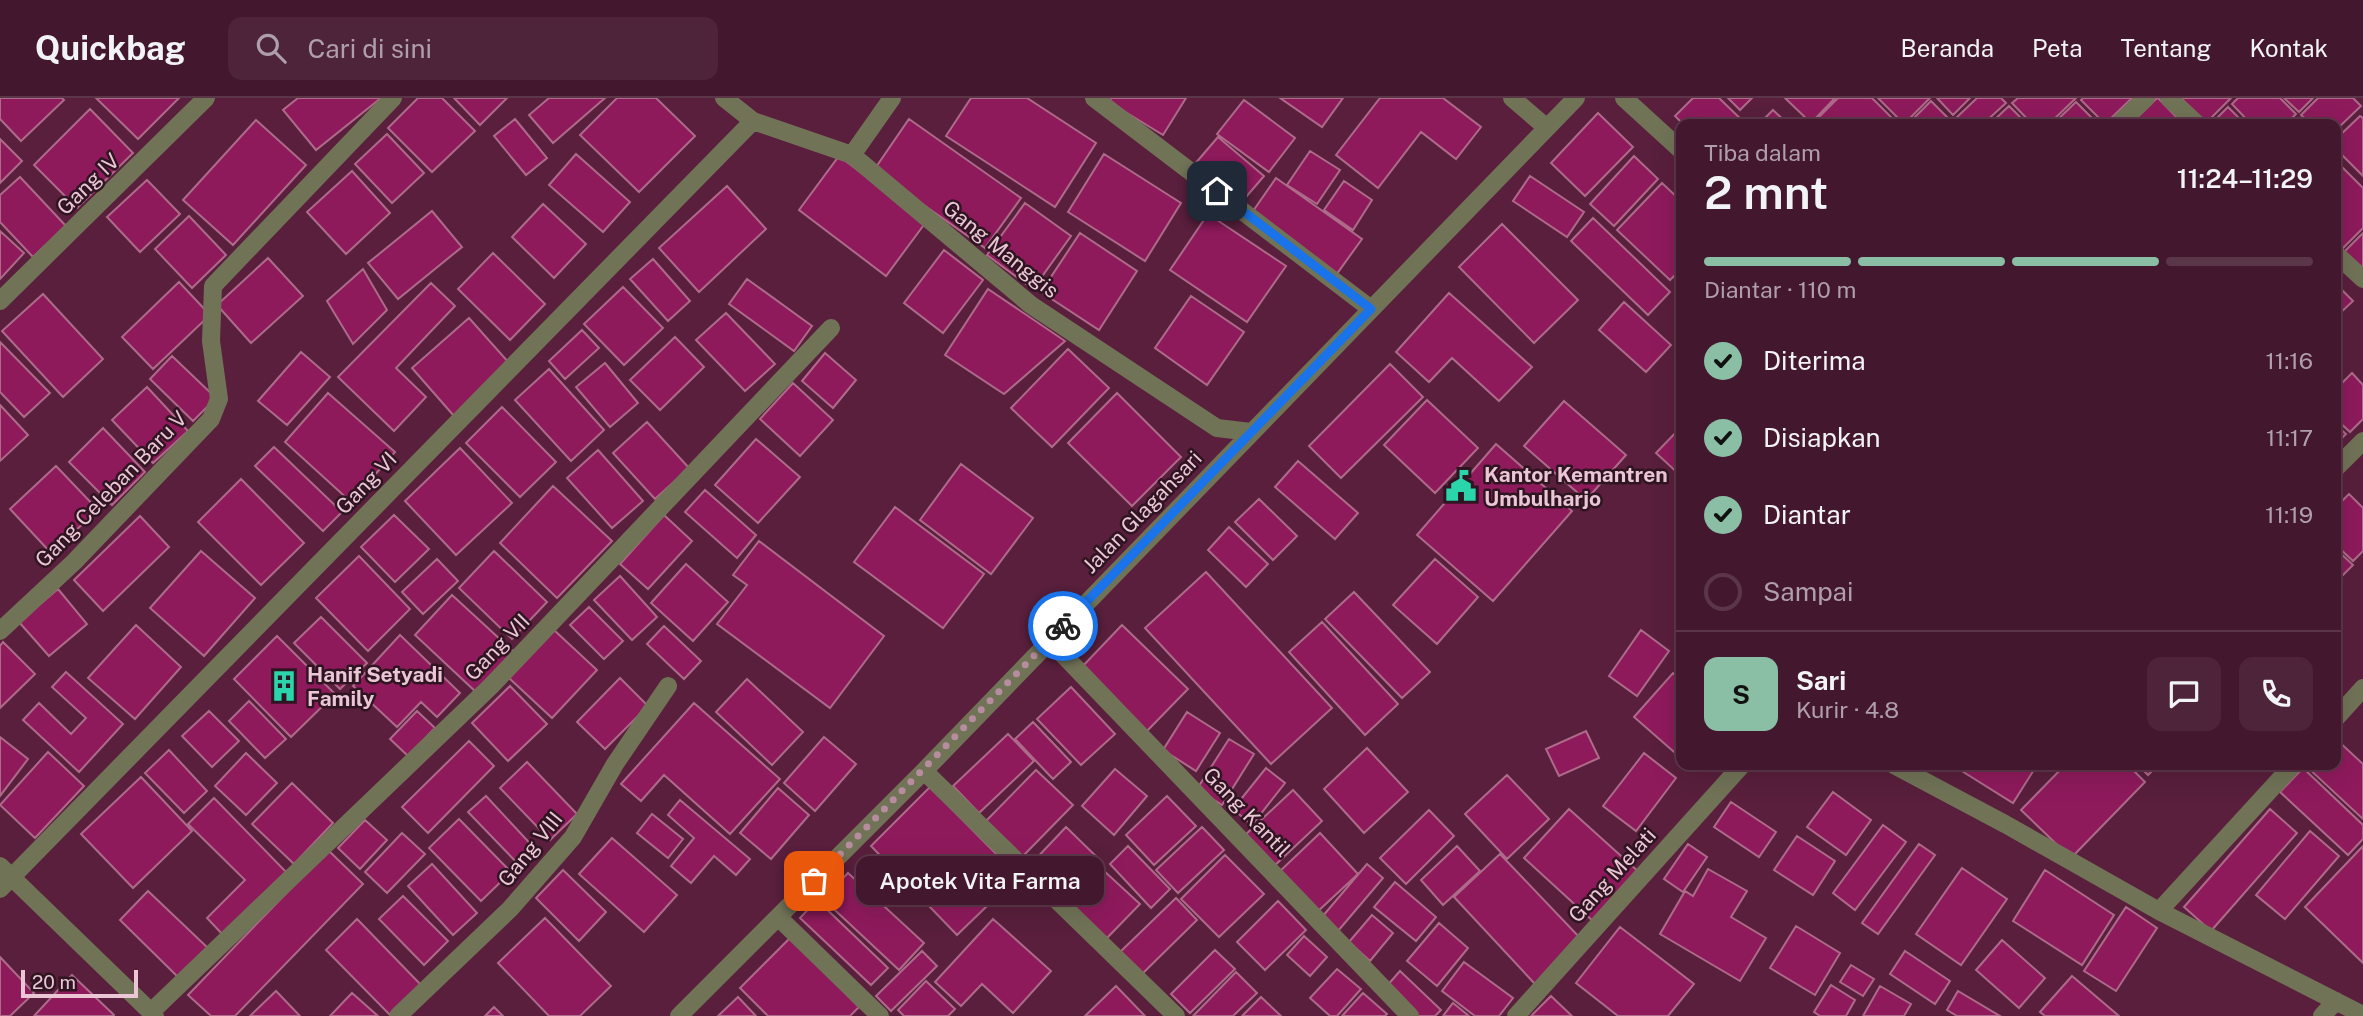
<!DOCTYPE html>
<html lang="id">
<meta charset="utf-8">
<style>
body{margin:0;font-family:"Public Sans",sans-serif;background:#4d2439;color:#f1f3f6;height:100vh;display:flex;flex-direction:column;font-size:26px;white-space:nowrap}
*{box-sizing:border-box;margin:0}
p{font-size:23px;color:#af9faa}
.icon{flex:none;width:38px;height:38px;fill:none;stroke:currentColor;stroke-width:2;stroke-linecap:round;stroke-linejoin:round}
.map{position:relative;flex:1;overflow:hidden}
.details{position:absolute;left:1676px;top:21px;width:665px;height:651px;display:flex;flex-direction:column;background:#43172d;border-radius:14px;box-shadow:0 7px 28px #0002,0 0 0 2px #5b3649}
.details>*{flex:none}
.scale{position:absolute;left:21px;bottom:18px;width:117px;box-sizing:border-box;padding-left:7px;border:4px solid #ebc6d5;border-top:0;font-size:19px;line-height:24px;white-space:nowrap;color:#ebc6d5;-webkit-text-stroke:5px #2f1521;paint-order:stroke}
.pin{position:absolute;display:grid;place-items:center;width:60px;height:60px;color:#fff;margin:-30px;border-radius:14px;box-shadow:0 4px 10px #0006}
.courier{position:absolute;display:grid;place-items:center;width:70px;height:70px;margin:-35px;border:5px solid #1a73e8;border-radius:50%;background:#fff;color:#222;box-shadow:0 2px 9px #0007}
.bubble{position:absolute;height:49px;border-radius:14px;background:#43172d;box-shadow:0 7px 28px #0002,0 0 0 2px #5b3649;font-size:23px;font-weight:600;line-height:49px;text-align:center}
.headline em{font-style:normal;font-weight:600}
.headline div{display:flex;flex-direction:column-reverse}
.headline{display:flex;align-items:center;justify-content:space-between;height:119px;padding:0 28px}
h1{font-size:46px;font-weight:600;line-height:52px}
.bar{display:grid;grid-template-columns:repeat(4,1fr);gap:10px 7px;align-content:center;height:84px;padding:0 28px}
.bar i{height:9px;border-radius:5px;background:#5b3649}
.bar .active{background:#8abfa5}
.bar p{grid-column:span 4}
.line{display:flex;align-items:center;gap:18px;padding:0 28px;border-top:2px solid #5b3649}
.line div{flex:1}
.round{display:grid;place-items:center;flex:none;width:74px;height:74px;border-radius:14px;background:#4d2439}
ol{padding:0 28px;list-style:none}
li{display:flex;align-items:center;gap:21px;height:77px}
li p{margin-inline-start:auto}
li .icon{padding:7px;border-radius:50%;background:#8abfa5;color:#111;stroke-width:4}
li:last-child{color:#af9faa}
li i{width:38px;height:38px;border:4px solid #5b3649;border-radius:50%}
header{display:flex;align-items:center;gap:42px;box-sizing:border-box;height:98px;padding:0 35px;background:#43172d;border-bottom:2px solid #5b3649}
header strong{font-size:33px}
nav{display:flex;gap:38px;margin-inline-start:auto;font-size:24px}
.search{width:490px;height:63px;background:#4d2439;display:flex;align-items:center;gap:18px;box-sizing:border-box;padding:0 24px;border-radius:14px;color:#af9faa;font-size:26px}
.map>svg:first-child{display:block}
.building{fill:#8e1a5c;stroke:#ad6b89;stroke-width:2}
.lines{fill:none;stroke-linecap:round;stroke-linejoin:round}
.minor{stroke:#717357;stroke-width:18}
.done{stroke:#b88c9f;stroke-width:7;stroke-dasharray:0 12.6}
.route{stroke:#1a73e8;stroke-width:9}
.labels{text-anchor:middle;dominant-baseline:central;stroke-width:5;stroke-linejoin:round;paint-order:stroke}
.street-label{font-size:21px;fill:#ebc6d5;stroke:#2f1521}
.poi-label{font-size:21px;font-weight:bold;fill:#ebc6d5;stroke:#2f1521;text-anchor:start}
</style>
<header>
<strong>Quickbag</strong>
<div class="search"><svg class="icon" aria-label="search" viewBox="0 0 24 24"><circle cx="10" cy="10" r="6"/><path d="M15 15l6 6"/></svg>Cari di sini</div>
<nav><a>Beranda</a><a>Peta</a><a>Tentang</a><a>Kontak</a></nav>
</header>
<div class="map">
<svg width="2363" height="918" viewBox="0 0 2363 918">
<rect width="100%" height="100%" fill="#591f3c"/>
<path class="building" d="M0,0H62L64,2L21,43L0,21Z
M96,0H179L138,41Z
M298,0H381L316,52L283,12Z
M418,0H442L475,33L432,74L388,30Z
M454,0H507L480,27Z
M549,0H605L553,45L529,17Z
M617,0H656L695,38L639,94L580,37Z
M971,0H1027L1096,45L1055,109L946,38Z
M1111,0H1186L1163,37L1109,4Z
M1280,0H1343L1322,29Z
M1380,0H1443L1481,29L1456,61L1421,34L1378,90L1336,57Z
M1693,0H1719L1746,26H1683L1675,18Z
M1728,0H1752L1740,12Z
M1785,0H1835L1811,25Z
M1838,0H1872L1894,22L1891,26H1822L1817,21Z
M1878,0H1930L1904,26Z
M1937,0H1970L1953,17Z
M1977,0H2001L2006,5L1983,26H1960L1955,21Z
M2018,0H2076L2049,26H2032L2012,5Z
M2083,0H2132L2105,26L2081,2Z
M2158,0L2183,26H2130L2157,0Z
M2181,0H2231L2206,25Z
M2238,0H2280L2296,16L2286,26H2251L2232,6Z
M2284,0H2313L2299,14Z
M2318,0H2353L2361,8L2336,32V26H2311L2301,17Z
M1244,2L1295,40L1269,74L1217,36Z
M1931,3L1954,26H1908Z
M2076,4L2098,26H2053Z
M2009,8L2027,26H1990Z
M2228,9L2245,26H2211Z
M90,11L133,55L77,110L34,67Z
M1773,12L1788,26H1759Z
M1598,15L1633,49L1585,98L1551,65Z
M2360,18L2363,20V78L2336,51V41Z
M515,21L547,60L526,77L494,38Z
M909,21L1021,100L985,150L874,72Z
M256,22L306,67L233,147L183,102Z
M387,36L424,75L392,105L355,66Z
M1218,39L1264,78L1240,106L1194,67Z
M0,41L22,63L0,85Z
M1310,53L1340,72L1317,106L1287,87Z
M576,56L630,104L603,134L549,87Z
M1104,56L1181,105L1145,163L1068,114Z
M839,58L926,124L886,178L799,112Z
M1634,58L1658,81L1614,128L1590,106Z
M2336,63L2363,90V130L2339,154L2336,151Z
M352,73L390,115L346,156L307,114Z
M1530,78L1584,114L1567,139L1513,103Z
M20,79L66,128L33,159L0,124V97Z
M1276,80L1362,141L1336,177L1251,116Z
M147,82L180,116L140,154L107,119Z
M1344,83L1372,102L1353,132L1324,112Z
M1662,85L1682,104V170L1670,182L1617,132Z
M727,88L766,131L699,194L659,150Z
M1025,105L1071,138L1033,191L987,157Z
M543,106L586,146L554,180L512,139Z
M432,113L462,149L398,201L368,165Z
M1208,116L1286,168L1247,224L1170,172Z
M189,118L226,157L192,190L155,151Z
M1593,120L1670,194L1648,217L1571,143Z
M1502,126L1578,202L1534,245L1459,169Z
M0,133L24,155L0,181Z
M1080,135L1137,173L1099,232L1041,194Z
M2363,135V176L2343,155Z
M944,152L983,182L943,235L904,205Z
M493,155L545,206L510,242L458,191Z
M268,160L303,198L251,245L217,207Z
M653,161L690,203L668,223L630,181Z
M363,171L387,212L353,246L327,203Z
M747,181L812,228L794,253L729,206Z
M179,184L210,217L153,271L122,239Z
M431,185L455,208L396,270L426,299L394,333L338,279Z
M2336,186L2353,203L2336,219Z
M623,189L663,230L624,267L584,226Z
M988,191L1065,243L1004,296L945,257Z
M1449,195L1532,269L1499,303L1452,260L1429,284L1396,254Z
M43,196L103,261L63,299L2,233Z
M1191,198L1244,234L1207,287L1155,250Z
M1624,204L1671,247L1646,274L1599,232Z
M726,215L775,266L745,293L696,242Z
M469,220L511,267L454,318L412,270Z
M582,232L599,250L565,281L549,263Z
M675,239L704,269L660,312L630,282Z
M0,244L50,295L24,319L0,294Z
M1068,251L1109,290L1052,349L1011,310Z
M301,254L330,279L287,327L258,303Z
M825,255L856,282L833,310L802,283Z
M172,258L216,300L193,323L150,281Z
M605,265L638,305L610,329L576,289Z
M1390,266L1423,299L1341,380L1309,348Z
M549,271L604,332L571,363L515,302Z
M2352,275L2363,287V321L2350,334L2336,321V291Z
M793,285L833,322L800,358L760,321Z
M147,289L188,333L153,365L112,322Z
M328,295L395,354L351,404L285,344Z
M1117,295L1181,359L1132,408L1068,345Z
M1427,302L1478,350L1435,395L1384,347Z
M1564,303L1626,357L1586,402L1524,348Z
M0,307L28,337L0,363Z
M502,309L556,364L520,399L466,345Z
M647,324L689,370L655,401L613,355Z
M2336,327L2346,336L2336,346Z
M1682,328V379L1656,355Z
M103,330L145,374L112,407L69,364Z
M756,341L800,379L758,425L715,387Z
M1496,346L1572,413L1493,503L1417,437Z
M274,349L342,414L323,433L255,368Z
M460,350L512,405L456,457L405,403Z
M598,352L643,403L612,430L567,380Z
M1298,363L1358,415L1335,441L1275,389Z
M961,366L1033,420L991,476L920,422Z
M56,368L98,412L51,455L10,411Z
M241,381L304,445L261,487L198,424Z
M553,388L612,443L557,500L500,445Z
M705,392L756,437L737,460L685,414Z
M2349,396L2363,410V453L2353,463L2336,447V409Z
M1259,401L1297,438L1273,462L1235,424Z
M895,409L984,476L943,530L854,464Z
M394,417L429,451L395,484L361,449Z
M664,417L692,443L648,491L620,466Z
M140,418L169,449L103,513L74,482Z
M1229,429L1268,466L1246,489L1208,452Z
M759,443L884,538L830,610L717,526L747,487L733,477Z
M2336,451L2353,467L2336,484Z
M201,453L255,500L204,558L150,510Z
M494,453L547,504L512,541L459,490Z
M359,458L410,511L368,553L316,500Z
M437,461L458,483L423,516L402,494Z
M1435,461L1478,499L1437,546L1393,507Z
M686,466L728,504L693,543L651,505Z
M1206,474L1332,610L1271,666L1145,530Z
M620,478L657,519L632,542L594,502Z
M58,491L87,526L49,558L19,524Z
M1354,494L1430,574L1402,600L1325,521Z
M452,497L514,554L476,594L415,537Z
M589,509L623,543L604,561L570,527Z
M321,519L367,565L340,591L294,545Z
M1322,524L1398,606L1365,637L1289,554Z
M136,527L181,569L135,621L88,580Z
M1122,527L1188,591L1145,635L1080,571Z
M664,528L701,563L684,581L647,546Z
M554,532L597,572L552,620L509,580Z
M1641,532L1669,553L1637,598L1609,578Z
M400,537L460,595L437,619L421,604L397,629L353,588Z
M277,538L335,596L291,639L234,581Z
M3,544L35,576L0,610V548Z
M66,574L123,626L79,674L23,622L39,605L71,636L86,620L52,589Z
M1673,575L1682,582L1681,660L1634,619Z
M620,580L648,608L605,651L577,624Z
M747,581L803,634L772,667L716,614Z
M510,588L547,626L508,663L472,625Z
M1071,589L1115,636L1081,667L1037,621Z
M249,603L286,641L265,660L229,623Z
M694,605L780,681L730,736L664,677L641,703L621,686Z
M209,613L239,643L212,669L182,638Z
M417,613L435,630L408,658L390,641Z
M1187,614L1220,635L1196,673L1163,652Z
M1033,624L1071,664L1053,681L1015,641Z
M1586,633L1599,660L1559,678L1546,651Z
M1008,636L1034,663L979,715L953,688Z
M0,639L28,661L0,698Z
M824,639L856,666L815,713L784,685Z
M1229,641L1254,656L1222,707L1197,691Z
M2336,641L2363,666V721L2306,668L2336,667Z
M469,643L494,668L428,735L402,709Z
M1367,650L1408,694L1364,735L1324,691Z
M169,652L207,693L184,715L145,675Z
M48,654L84,688L35,740L0,707Z
M246,655L277,685L246,717L215,688Z
M1644,655L1676,680L1636,733L1603,708Z
M527,664L577,716L550,742L500,690Z
M1959,667H2037L2013,705L1957,670Z
M2065,667H2128L2145,684L2071,760L2021,712Z
M2138,667H2158L2148,677Z
M1266,670L1285,685L1252,727L1233,711Z
M2303,670L2363,727V741L2348,757L2280,694Z
M1115,671L1147,698L1114,737L1082,708Z
M1036,672L1073,707L1019,762L983,726Z
M1507,677L1549,721L1507,761L1465,716Z
M141,679L192,733L133,790L81,736Z
M292,685L333,725L294,766L252,726Z
M930,689L1018,778L957,837L871,748Z
M778,690L809,717L771,761L740,735Z
M1293,692L1322,723L1273,769L1243,739Z
M1833,694L1871,722L1846,757L1807,729Z
M486,698L538,754L522,770L468,714Z
M1167,698L1196,728L1154,767L1126,737Z
M214,700L288,776L224,838L207,820L245,782L188,726Z
M680,702L750,761L736,777L714,758L691,785L671,768L694,740L668,717Z
M1731,704L1776,734L1759,759L1714,729Z
M1569,711L1640,775L1594,824L1524,760Z
M2270,711L2297,735L2211,833L2184,809Z
M1429,712L1454,738L1406,786L1380,760Z
M652,716L683,741L668,760L637,735Z
M459,721L511,774L481,803L429,750Z
M365,722L387,742L360,771L338,750Z
M1883,727L1906,744L1855,812L1833,795Z
M1066,729L1103,765L1069,801L1031,766Z
M1202,729L1224,752L1178,795L1156,772Z
M2310,733L2339,758L2285,821L2256,797Z
M402,735L425,756L387,795L365,774Z
M1320,735L1358,776L1316,815L1278,775Z
M1797,738L1835,763L1813,797L1774,772Z
M612,740L677,797L644,834L579,776Z
M1688,746L1707,759L1683,794L1664,781Z
M1919,746L1935,757L1878,836L1862,825Z
M1128,748L1170,791L1151,810L1110,766Z
M1457,748L1480,773L1443,807L1421,782Z
M2363,748V865L2305,809Z
M328,752L363,786L235,918H211L188,897Z
M1500,756L1582,842L1535,886L1454,799Z
M1225,757L1264,796L1219,839L1181,801Z
M432,766L477,815L453,837L408,788Z
M1367,766L1383,780L1338,833L1322,819Z
M1962,770L2007,801L1961,867L1916,836Z
M1708,771L1747,793L1731,819L1766,840L1740,883L1660,836L1685,793L1693,798Z
M563,772L606,814L579,843L536,800Z
M1103,772L1140,806L1104,843L1068,810Z
M2045,772L2114,817L2082,867L2013,823Z
M848,775L924,845L899,872L823,801Z
M1395,784L1436,819L1416,843L1374,809Z
M148,793L209,851L180,881L120,822Z
M403,798L448,843L424,867L379,821Z
M1176,800L1197,822L1141,877L1119,855Z
M817,802L888,870L871,887L800,820Z
M1278,803L1306,832L1265,872L1237,844Z
M2126,809L2157,830L2116,893L2084,873Z
M1372,817L1393,835L1370,863L1349,844Z
M545,820L611,888L580,918H549L498,865Z
M357,821L423,889L391,918L326,852Z
M993,821L1051,873L1013,915L982,886L961,908L935,884Z
M1439,825L1468,850L1437,888L1407,863Z
M1796,828L1840,855L1815,897L1770,870Z
M1620,829L1694,886L1668,918H1618L1576,885Z
M1304,838L1327,859L1310,878L1287,857Z
M790,840L859,909L850,918H768L740,890Z
M2002,842L2045,880L2019,910L1976,872Z
M1215,852L1235,871L1190,915L1171,896Z
M922,853L937,868L891,913L876,898Z
M1905,853L1950,883L1935,906L1890,876Z
M0,859L34,895L10,918H0Z
M1464,864L1513,900L1499,918H1475L1442,893Z
M1851,867L1874,881L1863,898L1840,884Z
M1337,871L1361,891L1337,918H1330L1310,900Z
M1400,873L1441,912L1435,918H1415L1385,890Z
M1236,874L1257,895L1233,918H1193Z
M72,877L114,917V918H34Z
M2072,878L2119,918H2045L2040,914Z
M926,883L955,911L948,918H904L898,912Z
M1831,887L1855,902L1846,918H1820L1814,914Z
M1116,888L1145,918H1085Z
M1880,888L1911,906L1904,918H1863Z
M276,893L300,918H250Z
M1958,893L2000,918H1957L1947,912Z
M352,895L378,918H330Z
M1363,895L1387,916L1385,918H1342Z
M1551,898L1572,918H1531Z
M738,899L756,918H718Z
M1261,899L1281,918H1242Z
M1453,905L1469,918H1443Z
M494,909L503,918H485Z"/>
<g class="lines">
<path class="minor" d="M724,0L753,23L852,57L1031,207L1217,330L1251,334
M1094,0L1371,211
M1512,0L1547,30
M1624,0L1682,53
M2169,0L2197,26
M2119,26L2146,0
M852,57L892,0
M2336,156L2363,181
M0,203L206,0
M2336,370L2363,343
M0,533L74,464L211,321L219,301L211,243L213,188L393,0
M1049,542L1410,918
M2336,620L2363,590
M1894,667L2005,726L2159,813L2363,917
M924,673L1176,918
M0,768L155,918
M0,791L753,23
M2159,813L2293,667
M778,819L880,918
M151,914L491,588L831,230
M398,918L510,811L573,739L615,666L668,588
M679,918L924,673L1576,0
M1516,918L1742,667
M2322,918L2336,903"/>
</g>
<g class="lines">
<path class="done" d="M814,783L1063,528"/>
<path class="route" d="M1063,528L1371,211L1217,93"/>
</g>
<defs>
<symbol id="civic-bare" viewBox="-9 -9 18 18"><path d="M-.6-6.5H3V-4.5H.6V-3L4-1V1h2V6H-6V1h2V-1L-.6-3ZM-1.2 2.5V6h2.4V2.5Z" fill="#2ad5ac" stroke="#2f1521" stroke-width="2.5" paint-order="stroke"/></symbol>
<symbol id="building-bare" viewBox="-9 -9 18 18"><path d="M-4-6H4V6H1V3H-1V6H-4ZM-2.5-4.3h1.7v1.8h-1.7ZM.8-4.3h1.7v1.8H.8ZM-2.5-1h1.7V.8h-1.7ZM.8-1h1.7V.8H.8Z" fill="#2ad5ac" stroke="#2f1521" stroke-width="2.5" paint-order="stroke"/></symbol>
</defs>
<g fill-rule="evenodd">
<use href="#civic-bare" x="1439" y="366" width="44" height="44"/>
<use href="#building-bare" x="262" y="566" width="44" height="44"/>
</g>
<g class="labels">
<g class="street-label">
<text transform="translate(88 86) rotate(-44)">Gang IV</text>
<text transform="translate(1001 151) rotate(39)">Gang Manggis</text>
<text transform="translate(366 385) rotate(-46)">Gang VI</text>
<text transform="translate(111 391) rotate(-46)">Gang Celeban Baru V</text>
<text transform="translate(1142 414) rotate(-46)">Jalan Glagahsari</text>
<text transform="translate(497 549) rotate(-46)">Gang VII</text>
<text transform="translate(1247 714) rotate(46)">Gang Kantil</text>
<text transform="translate(530 751) rotate(-51)">Gang VIII</text>
<text transform="translate(1612 777) rotate(-48)">Gang Melati</text>
</g>
<g class="poi-label">
<text x="1484" y="376">Kantor Kemantren<tspan x="1484" dy="24">Umbulharjo</tspan></text>
<text x="307" y="576">Hanif Setyadi<tspan x="307" dy="24">Family</tspan></text>
</g>
</g>
</svg>
<div class="scale">20 m</div>
<div class="pin" style="left:814px;top:783px;background:#ea580c"><svg class="icon" aria-label="bag" viewBox="0 0 24 24"><path d="M5 8h14l-1 12H6zM9 8a3 3 0 0 1 6 0"/></svg></div>
<div class="pin" style="left:1217px;top:93px;background:#1f2937"><svg class="icon" aria-label="home" viewBox="0 0 24 24"><path d="M3 11l9-7 9 7M6 9v11h12V9"/></svg></div>
<div class="courier" style="left:1063px;top:528px"><svg class="icon" aria-label="bike" viewBox="0 0 24 24"><circle cx="6" cy="16" r="4"/><circle cx="18" cy="16" r="4"/><path d="M6 16l4-8h5l3 8M10 8l3 8H6M13 5h3"/></svg></div>
<div class="bubble" style="left:856px;top:758px;width:248px">Apotek Vita Farma</div>
<section class="details">
<div class="headline"><div><h1>2 mnt</h1><p>Tiba dalam</p></div><em>11:24–11:29</em></div>
<div class="bar"><i class="active"></i><i class="active"></i><i class="active"></i><i></i><p>Diantar · 110 m</p></div>
<ol>
<li><svg class="icon" aria-label="check" viewBox="0 0 24 24"><path d="M5 12l5 5 9-10"/></svg>Diterima<p>11:16</p></li>
<li><svg class="icon" aria-label="check" viewBox="0 0 24 24"><path d="M5 12l5 5 9-10"/></svg>Disiapkan<p>11:17</p></li>
<li><svg class="icon" aria-label="check" viewBox="0 0 24 24"><path d="M5 12l5 5 9-10"/></svg>Diantar<p>11:19</p></li>
<li><i></i>Sampai</li>
</ol>
<div class="line" style="height:126px"><b class="round" style="background:#8abfa5;color:#111">S</b><div><b>Sari</b><p>Kurir · 4.8</p></div><a class="round"><svg class="icon" aria-label="chat" viewBox="0 0 24 24"><path d="M4 5h16v11H9l-5 4z"/></svg></a><a class="round"><svg class="icon" aria-label="phone" viewBox="0 0 24 24"><path d="M5 4h4l2 5-3 2q2 4 5 5l2-3 5 2v4C11 20 4 13 5 4z"/></svg></a></div>
</section>
</div>
